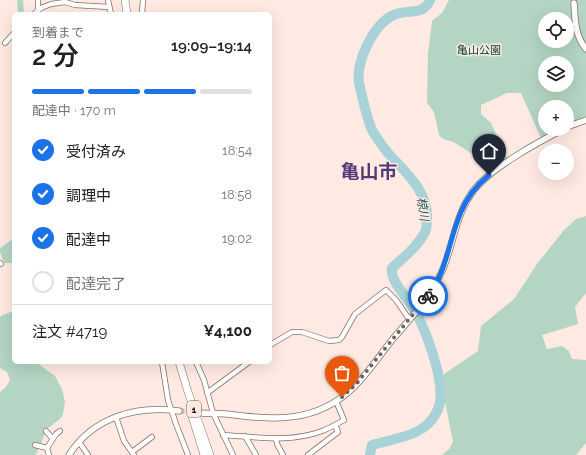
<!DOCTYPE html>
<html lang="ja">
<meta charset="utf-8">
<style>
body{margin:0;font-family:Raleway,"Noto Sans JP",sans-serif;background:#f6f6f6;color:#202124;height:100vh;display:flex;flex-direction:column;font-size:15px;white-space:nowrap}
*{box-sizing:border-box;margin:0}
p{font-size:13px;color:#757577}
.icon{flex:none;width:22px;height:22px;fill:none;stroke:currentColor;stroke-width:2;stroke-linecap:round;stroke-linejoin:round}
.map{position:relative;flex:1;overflow:hidden}
.sheet{position:absolute;left:12px;top:12px;width:260px;height:352px;display:flex;flex-direction:column;background:#fff;border-radius:6px;box-shadow:0 4px 16px #0002}
.sheet>*{flex:none}
.fabs{position:absolute;left:538px;top:12px;display:grid;gap:8px}
.fabs a{display:grid;place-items:center;width:36px;height:36px;border-radius:50%;background:#fff;box-shadow:0 4px 16px #0002;font-size:20px}
.pin{position:absolute;display:grid;place-items:center;width:34px;height:34px;color:#fff;margin:-41px -17px;border-radius:50% 50% 50% 0;rotate:-45deg;box-shadow:0 0 4px #0007}
.pin .icon{rotate:45deg}
.courier{position:absolute;display:grid;place-items:center;width:40px;height:40px;margin:-20px;border:3px solid #1a73e8;border-radius:50%;background:#fff;color:#222;box-shadow:0 1px 5px #0007}
.headline em{font-style:normal;font-weight:600}
.headline div{display:flex;flex-direction:column-reverse}
.headline{display:flex;align-items:center;justify-content:space-between;height:68px;padding:0 20px}
h1{font-size:26px;font-weight:600;line-height:30px}
.bar{display:grid;grid-template-columns:repeat(4,1fr);gap:6px 4px;align-content:center;height:48px;padding:0 20px}
.bar i{height:5px;border-radius:3px;background:#e0e0e0}
.bar .on{background:#1a73e8}
.bar p{grid-column:span 4}
.line{display:flex;align-items:center;gap:10px;padding:0 20px;border-top:1px solid #e0e0e0}
.line div{flex:1}
ol{padding:0 20px;list-style:none}
li{display:flex;align-items:center;gap:12px;height:44px}
li p{margin-inline-start:auto}
li .icon{padding:4px;border-radius:50%;background:#1a73e8;color:#fff;stroke-width:4}
li:last-child{color:#757577}
li i{width:22px;height:22px;border:2px solid #e0e0e0;border-radius:50%}
.map>svg:first-child{display:block}
.green{fill:#b4d5c3;fill-rule:evenodd}
.lines{fill:none;stroke-linecap:round;stroke-linejoin:round}
.river{stroke:#a9d2d8;stroke-width:10}
.tertiary-tunnel{stroke:#d2c0b9;stroke-width:5.5;stroke-dasharray:5.5 3;stroke-linecap:butt}
.minor-casing{stroke:#877068;stroke-width:6}
.tertiary-casing{stroke:#877068;stroke-width:7}
.trunk-casing{stroke:#877068;stroke-width:8}
.minor{stroke:#fff;stroke-width:4.5}
.tertiary{stroke:#fff;stroke-width:5.5}
.trunk{stroke:#fff;stroke-width:7}
.done{stroke:#70635d;stroke-width:4;stroke-dasharray:0 7.2}
.route{stroke:#1a73e8;stroke-width:5}
.labels{text-anchor:middle;dominant-baseline:central;stroke-width:3;stroke-linejoin:round;paint-order:stroke}
.shield{fill:#feeae2;stroke:#655853;stroke-width:1}
.shield-label{font-size:10px;font-weight:bold;fill:#231a16}
.park-label{font-size:11px;fill:#05462f;stroke:#feeae2}
.water-label{font-size:12px;font-style:italic;fill:#134e56;stroke:#feeae2}
.town-label{font-size:19px;font-weight:bold;fill:#533a75;stroke:#feeae2}
</style>
<div class="map">
<svg width="586" height="455" viewBox="0 0 586 455">
<rect width="100%" height="100%" fill="#feeae2"/>
<path class="green" d="M17,0H23L24,14H18Z
M449,0H586V116L567,124V107H545V129H557L541,138L521,93H507L481,105V114L491,123L507,158C503,160 500,163 496,163C482,163 465,148 453,142C448,140 443,140 439,135L434,112L427,103L428,54L432,21L442,13ZM545,19H567V41H545ZM545,63H567V85H545Z
M586,216V293L575,307L578,324L542,335L547,349L562,346L569,351L572,359L586,360V443L576,455H442L449,449L453,442L441,381L444,374L478,351L481,326L514,299L537,264L564,230L576,219Z
M14,238V263H4L0,252V248Z
M14,311V362H37V363L55,376L62,389L65,402L63,414L61,418L47,429L36,455H0V392L6,387L10,380L7,372L0,368V317L2,315Z"/>
<g class="lines">
<path class="river" d="M370,455L372,445C391,439 412,438 428,424C434,418 438,411 440,403C444,378 425,325 411,305C405,295 390,280 392,268C403,258 418,246 425,232C427,228 427,222 427,217C427,190 406,173 389,154C383,148 378,139 373,132C368,123 361,93 359,82C358,78 359,74 359,70C362,51 377,20 396,14C411,9 423,16 430,0"/>
<path class="tertiary-tunnel" d="M179,411L196,412"/>
<defs>
<path id="minor" d="M38,0V10
M108,0L111,14
M34,14L41,8L51,4L65,2L75,5L109,7
M142,14L143,0
M5,43L14,33
M0,263L1,264
M270,345L292,332H302L329,341L339,340L342,337L355,314L386,290L396,300L409,319
M162,362L168,400L176,424L188,455
M196,362L204,380L213,413L233,455
M207,393L249,362
M116,417L124,441L134,455
M46,431L53,439
M223,435C256,437 290,443 322,431C330,428 337,424 344,420L336,401
M245,436L256,455
M276,438L277,444L283,455
M79,442L88,455
M35,445L47,448
M132,452L152,437
M49,455L47,448L56,434L60,431
M308,455L338,432L335,425"/>
<path id="tertiary" d="M574,3C575,20 575,36 586,49
M567,127L586,120
M202,413C210,414 218,413 226,414C274,420 316,424 354,387C368,373 380,355 392,340C410,319 431,297 442,271C454,244 455,214 474,190C491,168 538,142 564,129
M69,455C93,417 137,405 179,411"/>
<path id="trunk" d="M125,0L127,14
M179,362L188,392L210,455
M191,413L204,455"/>
</defs>
<use href="#minor" class="minor-casing"/>
<use href="#tertiary" class="tertiary-casing"/>
<use href="#trunk" class="trunk-casing"/>
<use href="#minor" class="minor"/>
<use href="#tertiary" class="tertiary"/>
<use href="#trunk" class="trunk"/>
</g>
<g class="lines">
<path class="done" d="M342,397L357,383L428,296"/>
<path class="route" d="M428,296C448,269 448,242 461,212C467,197 477,185 489,175"/>
</g>
<g class="labels">
<rect class="shield" x="187" y="401" width="14" height="16" rx="3"/>
<g class="shield-label">
<text x="194" y="409">1</text>
</g>
<g class="park-label">
<text x="479" y="50">亀山公園</text>
</g>
<g class="water-label">
<text transform="translate(423 209) rotate(82)">椋川</text>
</g>
<g class="town-label">
<text x="369" y="171">亀山市</text>
</g>
</g>
</svg>
<div class="fabs">
<a><svg class="icon" aria-label="locate" viewBox="0 0 24 24"><circle cx="12" cy="12" r="6"/><path d="M12 2v4M12 18v4M2 12h4M18 12h4"/></svg></a>
<a><svg class="icon" aria-label="layers" viewBox="0 0 24 24"><path d="M12 4l9 5-9 5-9-5zM3 14l9 5 9-5"/></svg></a>
<a>+</a>
<a>−</a>
</div>
<div class="pin" style="left:342px;top:397px;background:#ea580c"><svg class="icon" aria-label="bag" viewBox="0 0 24 24"><path d="M5 8h14l-1 12H6zM9 8a3 3 0 0 1 6 0"/></svg></div>
<div class="pin" style="left:489px;top:175px;background:#1f2937"><svg class="icon" aria-label="home" viewBox="0 0 24 24"><path d="M3 11l9-7 9 7M6 9v11h12V9"/></svg></div>
<div class="courier" style="left:428px;top:296px"><svg class="icon" aria-label="bike" viewBox="0 0 24 24"><circle cx="6" cy="16" r="4"/><circle cx="18" cy="16" r="4"/><path d="M6 16l4-8h5l3 8M10 8l3 8H6M13 5h3"/></svg></div>
<section class="sheet">
<div class="headline"><div><h1>2 分</h1><p>到着まで</p></div><em>19:09–19:14</em></div>
<div class="bar"><i class="on"></i><i class="on"></i><i class="on"></i><i></i><p>配達中 · 170 m</p></div>
<ol>
<li><svg class="icon" aria-label="check" viewBox="0 0 24 24"><path d="M5 12l5 5 9-10"/></svg>受付済み<p>18:54</p></li>
<li><svg class="icon" aria-label="check" viewBox="0 0 24 24"><path d="M5 12l5 5 9-10"/></svg>調理中<p>18:58</p></li>
<li><svg class="icon" aria-label="check" viewBox="0 0 24 24"><path d="M5 12l5 5 9-10"/></svg>配達中<p>19:02</p></li>
<li><i></i>配達完了</li>
</ol>
<div class="line" style="height:52px"><div>注文 #4719</div><b>¥4,100</b></div>
</section>
</div>
